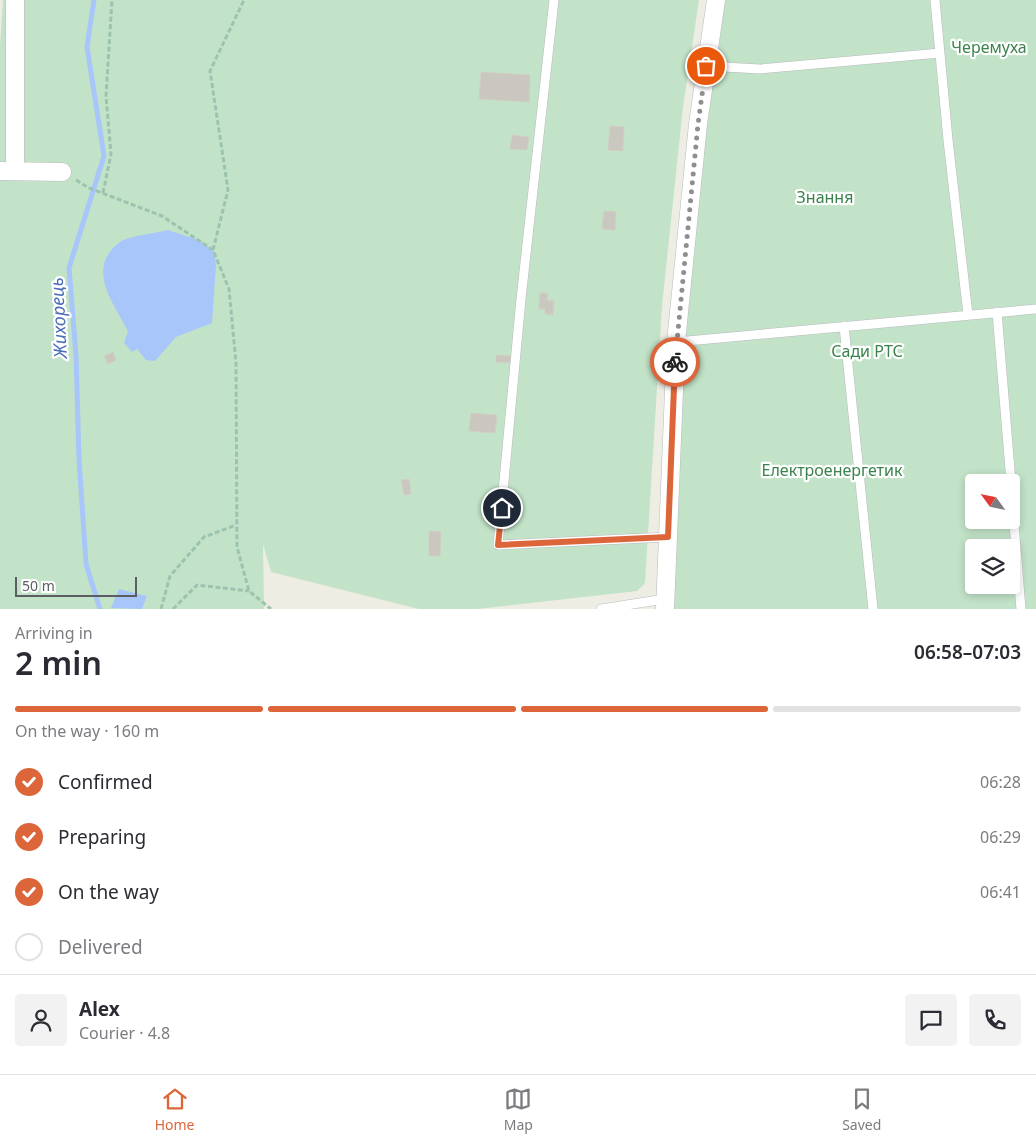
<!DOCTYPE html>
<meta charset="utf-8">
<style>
body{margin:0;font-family:"Noto Sans",sans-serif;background:#f2f2f3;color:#2b2b33;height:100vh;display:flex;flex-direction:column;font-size:19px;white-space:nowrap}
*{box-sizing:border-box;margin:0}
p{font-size:16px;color:#7c7c81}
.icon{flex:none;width:28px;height:28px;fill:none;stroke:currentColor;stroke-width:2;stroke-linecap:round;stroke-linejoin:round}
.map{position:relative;height:609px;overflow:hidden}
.side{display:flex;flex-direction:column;background:#fff;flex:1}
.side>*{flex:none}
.needle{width:32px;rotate:303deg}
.fabs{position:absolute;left:965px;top:474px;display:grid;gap:10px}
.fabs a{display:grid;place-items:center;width:55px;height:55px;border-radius:5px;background:#fff;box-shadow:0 2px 8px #0003;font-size:25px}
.scale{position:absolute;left:15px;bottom:12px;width:122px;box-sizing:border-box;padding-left:5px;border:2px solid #5c5d63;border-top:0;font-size:14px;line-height:18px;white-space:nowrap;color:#5c5d63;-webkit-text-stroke:4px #fff;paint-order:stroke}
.pin{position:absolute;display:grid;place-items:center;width:42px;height:42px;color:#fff;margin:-21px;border:2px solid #fff;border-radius:50%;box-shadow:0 1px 5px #0007}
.courier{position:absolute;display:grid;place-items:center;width:50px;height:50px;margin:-25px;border:4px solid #dc663a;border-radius:50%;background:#fff;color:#222;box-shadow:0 1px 6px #0007}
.headline em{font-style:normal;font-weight:600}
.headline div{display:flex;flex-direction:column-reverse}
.headline{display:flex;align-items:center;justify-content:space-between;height:85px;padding:0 15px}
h1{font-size:32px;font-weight:600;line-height:38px}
.bar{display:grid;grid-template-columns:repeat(4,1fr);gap:8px 5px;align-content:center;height:60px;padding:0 15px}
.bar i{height:6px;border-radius:4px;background:#e1e1e2}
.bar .active{background:#dc663a}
.bar p{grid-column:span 4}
.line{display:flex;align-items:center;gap:12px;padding:0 15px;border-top:1px solid #e1e1e2}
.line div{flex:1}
.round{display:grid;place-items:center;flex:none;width:52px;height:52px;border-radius:5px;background:#f2f2f3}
ol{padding:0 15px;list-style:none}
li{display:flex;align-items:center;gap:15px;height:55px}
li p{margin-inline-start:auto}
li .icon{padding:5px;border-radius:50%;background:#dc663a;color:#fff;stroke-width:4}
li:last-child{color:#7c7c81}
li i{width:28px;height:28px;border:2px solid #e1e1e2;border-radius:50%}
.dock{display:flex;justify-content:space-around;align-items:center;height:70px;border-top:1px solid #e1e1e2;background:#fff;font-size:14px;color:#7c7c81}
.dock a{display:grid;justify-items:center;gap:2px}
.dock .active{color:#dc663a}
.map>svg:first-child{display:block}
.green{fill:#c2e3c8;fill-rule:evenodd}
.water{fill:#a8c6f9}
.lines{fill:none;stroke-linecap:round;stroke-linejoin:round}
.stream{stroke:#a8c6f9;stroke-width:5}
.building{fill:#c9c7c0;stroke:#d1d0c2}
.lane-casing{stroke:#b9babf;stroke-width:10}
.street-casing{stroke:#b9babf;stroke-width:19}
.path{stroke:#9cc3af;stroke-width:3;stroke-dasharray:5 2.5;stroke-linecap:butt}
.lane{stroke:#fff;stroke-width:9}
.street{stroke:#fff;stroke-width:18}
.done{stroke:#8f8f90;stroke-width:5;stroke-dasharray:0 9}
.route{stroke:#dc663a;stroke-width:6}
.labels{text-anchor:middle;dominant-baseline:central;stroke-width:4.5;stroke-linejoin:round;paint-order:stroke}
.park-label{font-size:16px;fill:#3b824c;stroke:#fff}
.water-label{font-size:18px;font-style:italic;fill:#4c6dba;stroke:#fff}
</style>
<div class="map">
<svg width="1036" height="609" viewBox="0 0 1036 609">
<rect width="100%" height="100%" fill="#edede4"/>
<path class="green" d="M3,0H699L683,107L662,306L645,583L637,591L477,609H419L271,572L263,544L264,609H0V46Z
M718,0H1036V609H672L676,342ZM974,482H1011V520H974ZM974,548H1011V585H974Z"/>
<path class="water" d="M168,230L201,241L214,252L216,265L212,323L176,337L155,361L146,360L137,349L132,352L124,343L128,331C113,302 85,268 120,242C128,236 157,233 168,230Z
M119,589L147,596L142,609L111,608Z"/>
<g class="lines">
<path class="stream" d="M94,0L87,47L104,156L69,268L76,355L79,458L86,564L100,609"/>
</g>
<path class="building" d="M481,72L530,75L529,102L479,99Z
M610,126L624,127L623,151L608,150Z
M512,135L529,137L527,150L510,149Z
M604,211L616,212L615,230L602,229Z
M540,293H548L547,300L554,301L553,315L545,314V309H539Z
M113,352L116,360L108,364L104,356Z
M496,355L513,356L512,363L496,362Z
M471,413L497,415L495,433L469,431Z
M409,479L411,494L404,495L401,480Z
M429,531L441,532L440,556H429Z"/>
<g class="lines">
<defs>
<path id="lane" d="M554,0L521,299L498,545L667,537
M935,0L948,140L968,315
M706,66L760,69L940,53
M997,312L1011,482
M844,326L873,609
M676,342L1036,309
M1011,487L1021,609
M601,609L665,599"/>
<path id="street" d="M15,0V171
M0,171L62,172
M665,609L676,342L698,124L716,0"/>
</defs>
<use href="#lane" class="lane-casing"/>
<use href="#street" class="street-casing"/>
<path class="path" d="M76,180L89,188L162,216L213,250L229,289L236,363L237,547L249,591L271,609
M103,193L111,154L106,96L112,0
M213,250L228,190L210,71L244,0
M161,609L170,576L204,537L236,525
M173,609L197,585L249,591"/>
<use href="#lane" class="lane"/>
<use href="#street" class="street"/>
</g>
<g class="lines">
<path class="done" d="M675,362L698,124L706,66"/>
<path class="route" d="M502,508L498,545L668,537L675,362"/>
</g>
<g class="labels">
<g class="park-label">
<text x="989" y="47">Черемуха</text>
<text x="825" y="197">Знання</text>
<text x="867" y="351">Сади РТС</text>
<text x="832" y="470">Електроенергетик</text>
</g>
<g class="water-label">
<text transform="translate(58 318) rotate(-93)">Жихорець</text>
</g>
</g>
</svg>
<div class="fabs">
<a><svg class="needle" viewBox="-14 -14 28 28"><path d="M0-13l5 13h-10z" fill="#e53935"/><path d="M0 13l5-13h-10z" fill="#7c7c81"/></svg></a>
<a><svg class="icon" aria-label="layers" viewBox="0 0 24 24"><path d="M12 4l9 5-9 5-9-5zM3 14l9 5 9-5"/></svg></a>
</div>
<div class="scale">50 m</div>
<div class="pin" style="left:706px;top:66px;background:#ea580c"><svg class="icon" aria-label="bag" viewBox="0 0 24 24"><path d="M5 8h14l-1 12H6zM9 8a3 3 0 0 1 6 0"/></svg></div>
<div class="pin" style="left:502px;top:508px;background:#1f2937"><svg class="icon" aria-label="home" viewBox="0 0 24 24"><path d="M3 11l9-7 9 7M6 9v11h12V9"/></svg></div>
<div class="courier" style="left:675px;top:362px"><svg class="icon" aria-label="bike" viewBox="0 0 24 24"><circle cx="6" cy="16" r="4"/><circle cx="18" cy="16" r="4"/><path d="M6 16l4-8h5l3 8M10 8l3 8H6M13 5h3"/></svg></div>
</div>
<section class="side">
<div class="headline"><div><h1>2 min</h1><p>Arriving in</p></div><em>06:58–07:03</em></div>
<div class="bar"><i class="active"></i><i class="active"></i><i class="active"></i><i></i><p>On the way · 160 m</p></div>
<ol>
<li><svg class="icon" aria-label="check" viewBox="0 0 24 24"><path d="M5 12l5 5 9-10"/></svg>Confirmed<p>06:28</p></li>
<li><svg class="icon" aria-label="check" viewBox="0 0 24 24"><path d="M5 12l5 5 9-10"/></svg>Preparing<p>06:29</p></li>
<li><svg class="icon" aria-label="check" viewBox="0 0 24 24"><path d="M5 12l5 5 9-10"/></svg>On the way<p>06:41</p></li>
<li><i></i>Delivered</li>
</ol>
<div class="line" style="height:90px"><a class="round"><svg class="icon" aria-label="person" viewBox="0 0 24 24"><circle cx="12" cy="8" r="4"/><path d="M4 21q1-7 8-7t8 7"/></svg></a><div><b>Alex</b><p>Courier · 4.8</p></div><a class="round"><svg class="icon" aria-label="chat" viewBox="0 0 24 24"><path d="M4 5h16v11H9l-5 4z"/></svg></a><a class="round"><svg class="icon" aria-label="phone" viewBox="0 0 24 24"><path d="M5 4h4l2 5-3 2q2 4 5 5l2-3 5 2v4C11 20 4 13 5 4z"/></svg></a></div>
</section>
<nav class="dock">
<a class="active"><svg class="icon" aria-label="home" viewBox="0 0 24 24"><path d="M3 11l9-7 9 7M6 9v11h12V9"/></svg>Home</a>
<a><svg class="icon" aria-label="map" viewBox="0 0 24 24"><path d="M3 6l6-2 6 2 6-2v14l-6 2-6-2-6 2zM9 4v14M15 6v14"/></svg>Map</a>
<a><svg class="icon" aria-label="saved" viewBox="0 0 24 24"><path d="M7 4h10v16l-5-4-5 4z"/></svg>Saved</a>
</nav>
